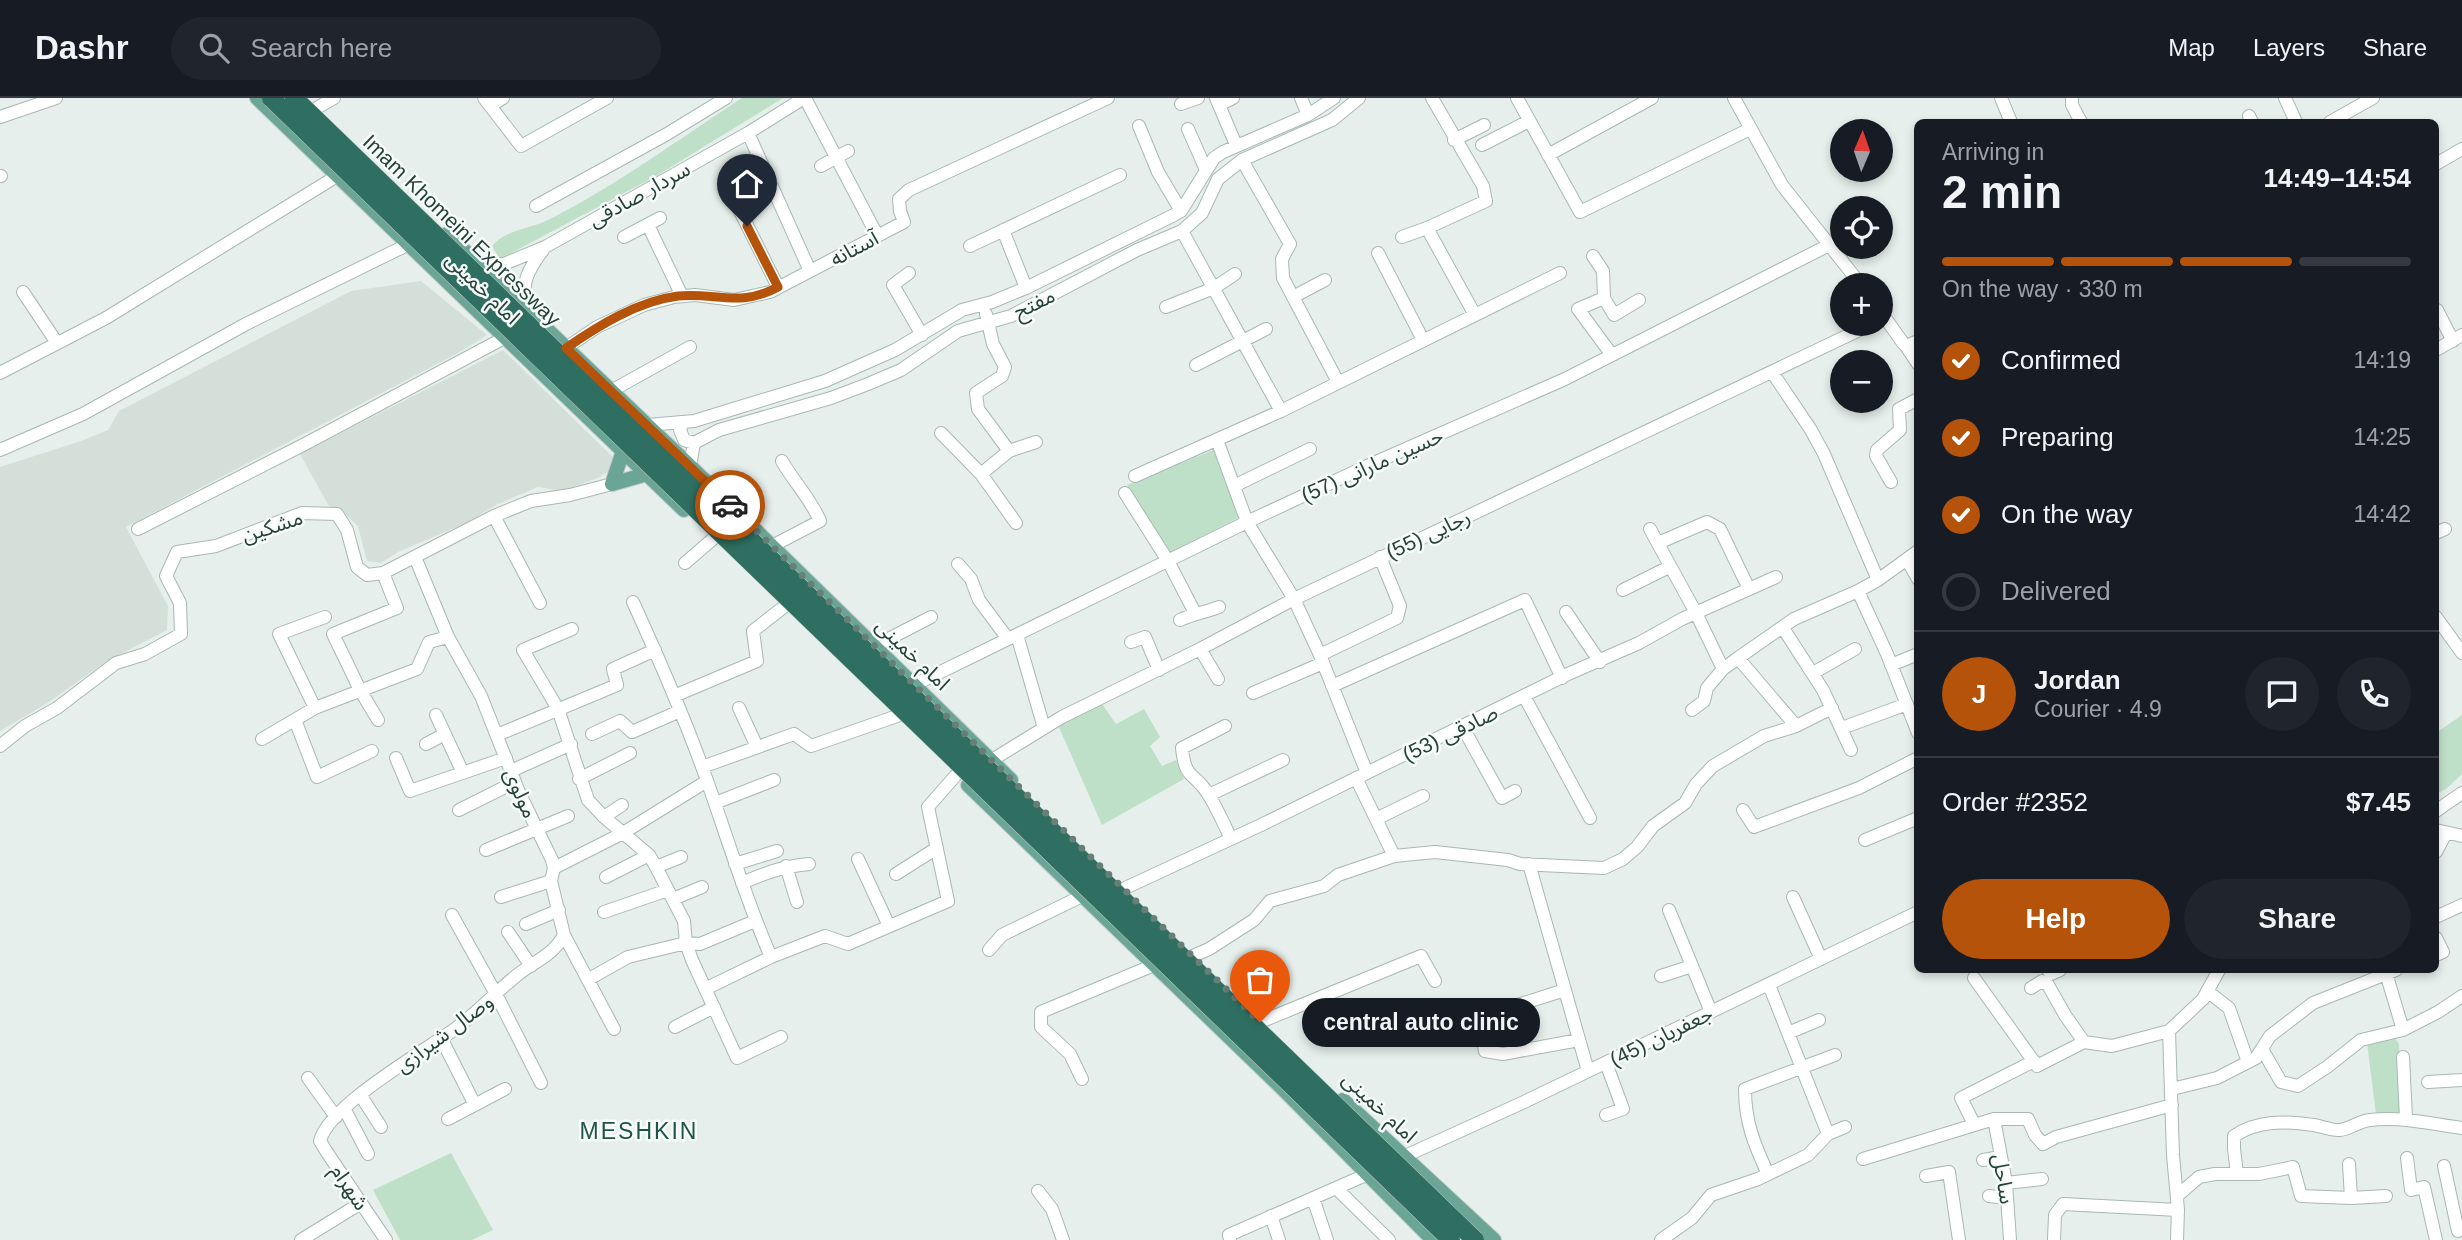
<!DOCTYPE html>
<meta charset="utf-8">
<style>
body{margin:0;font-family:Helvetica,"Noto Sans Arabic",sans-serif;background:#20242c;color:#f1f3f6;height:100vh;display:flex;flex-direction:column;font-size:26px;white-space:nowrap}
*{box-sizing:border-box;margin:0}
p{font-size:23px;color:#9ea1a6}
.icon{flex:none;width:38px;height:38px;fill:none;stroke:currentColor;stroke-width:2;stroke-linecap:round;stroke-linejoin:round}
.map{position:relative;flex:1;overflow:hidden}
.drawer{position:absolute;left:1914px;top:21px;width:525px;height:854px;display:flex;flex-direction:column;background:#171b24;border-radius:10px;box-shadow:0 4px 10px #0003}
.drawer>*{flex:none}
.needle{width:46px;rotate:2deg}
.buttons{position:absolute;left:1830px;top:21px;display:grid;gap:14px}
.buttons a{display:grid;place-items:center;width:63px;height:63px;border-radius:50%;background:#171b24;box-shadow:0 4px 10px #0003;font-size:35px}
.pin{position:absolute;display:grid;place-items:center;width:60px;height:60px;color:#fff;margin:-72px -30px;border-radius:50% 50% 50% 0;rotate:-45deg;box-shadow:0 0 7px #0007}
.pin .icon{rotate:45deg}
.courier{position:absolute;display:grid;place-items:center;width:70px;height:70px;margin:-35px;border:5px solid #b45309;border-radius:50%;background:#fff;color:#222;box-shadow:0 2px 9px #0007}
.bubble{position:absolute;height:49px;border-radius:24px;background:#171b24;box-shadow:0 4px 10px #0003;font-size:23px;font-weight:600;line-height:49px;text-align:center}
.headline em{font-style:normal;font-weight:600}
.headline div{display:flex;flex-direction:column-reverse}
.headline{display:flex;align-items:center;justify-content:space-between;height:119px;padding:0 28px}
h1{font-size:46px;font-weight:600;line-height:52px}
.bar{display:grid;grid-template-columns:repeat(4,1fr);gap:10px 7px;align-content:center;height:84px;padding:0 28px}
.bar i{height:9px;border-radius:5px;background:#363941}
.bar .current{background:#b45309}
.bar p{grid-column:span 4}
.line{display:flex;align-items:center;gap:18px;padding:0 28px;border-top:2px solid #363941}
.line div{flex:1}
.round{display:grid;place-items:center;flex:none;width:74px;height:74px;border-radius:37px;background:#20242c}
ol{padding:0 28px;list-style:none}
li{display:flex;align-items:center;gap:21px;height:77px}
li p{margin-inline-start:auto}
li .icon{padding:7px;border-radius:50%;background:#b45309;color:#fff;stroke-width:4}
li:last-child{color:#9ea1a6}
li i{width:38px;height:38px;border:4px solid #363941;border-radius:50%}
.action{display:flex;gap:14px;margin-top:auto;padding:14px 28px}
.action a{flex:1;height:80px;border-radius:42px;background:#b45309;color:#fff;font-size:28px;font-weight:600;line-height:80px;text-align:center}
.action a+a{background:#20242c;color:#f1f3f6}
header{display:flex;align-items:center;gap:42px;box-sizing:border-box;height:98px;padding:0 35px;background:#171b24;border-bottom:2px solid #363941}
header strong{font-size:33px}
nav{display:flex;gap:38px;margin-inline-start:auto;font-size:24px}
.search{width:490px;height:63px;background:#20242c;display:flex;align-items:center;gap:18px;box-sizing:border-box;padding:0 24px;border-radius:38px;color:#9ea1a6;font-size:26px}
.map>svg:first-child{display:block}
.built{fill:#d4dfda}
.green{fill:#bfe0c8}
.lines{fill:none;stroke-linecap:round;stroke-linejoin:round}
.minor-casing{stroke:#a8b8b2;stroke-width:14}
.major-casing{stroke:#c2cac8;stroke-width:16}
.minor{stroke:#fff;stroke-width:12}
.major{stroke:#6aa596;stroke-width:14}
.highway-bridge-casing{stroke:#c2cac8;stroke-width:19;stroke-linecap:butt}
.highway-bridge{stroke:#2f6f62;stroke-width:18}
.done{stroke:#687f78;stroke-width:7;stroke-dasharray:0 12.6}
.route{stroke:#b45309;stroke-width:9}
.labels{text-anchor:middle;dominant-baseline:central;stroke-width:5;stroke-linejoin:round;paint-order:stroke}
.street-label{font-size:21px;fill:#24423a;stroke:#f7fbf9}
.neighbourhood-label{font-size:23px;letter-spacing:2px;fill:#1f5548;stroke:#f7fbf9}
</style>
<header>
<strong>Dashr</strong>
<div class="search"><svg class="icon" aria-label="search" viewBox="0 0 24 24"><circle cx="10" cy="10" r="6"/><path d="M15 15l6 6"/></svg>Search here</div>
<nav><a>Map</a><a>Layers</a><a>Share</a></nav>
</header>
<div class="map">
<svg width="2462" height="1142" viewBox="0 0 2462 1142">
<rect width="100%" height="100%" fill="#e6efeb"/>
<path class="built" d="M421,183L487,237L458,255L126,429L168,508L167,532L107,563L46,606L0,633V369L81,343L108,332L119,313L351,193Z
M503,252L620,366L600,379L563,393L538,389L496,407L466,425L398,454L381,465L367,463L358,428L344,415L330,410L300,356Z"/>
<path class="green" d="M742,0H783L658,77L500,161L492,148C506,131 531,131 550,121C617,87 679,41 742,0Z
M1216,351L1238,420L1170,455L1127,387Z
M1102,606L1116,626L1144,611L1160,639L1150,648L1162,668L1176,662L1184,681L1102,727L1058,627Z
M2462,617V676L2446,691L2436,696V635Z
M2395,940L2399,946L2402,1015L2376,1016L2367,945Z
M451,1055L493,1132L472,1142H400L373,1092Z"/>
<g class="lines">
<defs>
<path id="minor" d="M484,0L521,48L607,0
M805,0L877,137
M1216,0L1236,47
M1301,0L1308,17
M1517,0L1580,114L1750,31
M1734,0L1782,87L1861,187
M2001,0L2011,24
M2072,0V7L2081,24
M2285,0L2296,24
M1181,6L1198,0
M1219,7L1233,0
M490,8L503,0
M315,11L334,0
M2249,18L2252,24
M0,19L56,0
M2330,24L2373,0
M1139,28L1158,74L1181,113
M1188,31L1206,72
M748,35L810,173
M1454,42L1484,27
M1482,47L1529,23
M1548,57L1652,0
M1242,62L1290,146L1282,161L1283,180L1338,284
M2436,66L2462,51
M821,68L848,53
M0,78H1
M727,87L778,189
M536,108L667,36L726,0
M648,127L682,198
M1427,130L1475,217
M1003,132L1026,190
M1182,133L1281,313
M624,139L660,120
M1402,139L1427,130L1486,103L1483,88L1432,0
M970,148L1120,77
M1378,155L1423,242
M1593,158L1603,173L1604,200L1578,211L1612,257
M479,167L504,166L545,149L748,35L804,0
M909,175L893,187L922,237
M23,194L57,245
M1293,199L1325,182
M1604,200L1614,217L1639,202
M1166,209L1214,190L1235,176
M2437,212L2453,243
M528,214C520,188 526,174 543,152
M1881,214L1903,245L1906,248L1918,243
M986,216L993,246L1005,269L1002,278L976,295L978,311L1009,353
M1906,248L1918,266
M566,250L597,229L644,207L674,199L695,197L734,202L770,194L904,124L900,113L899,101L909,92L1108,0
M2436,252L2462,237
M1196,267L1266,231
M1772,274L1811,332L1824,356L1878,482
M0,275L106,220L337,78
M611,293L690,249
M683,324L680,332L684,342L694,345
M648,327L694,323L825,283L895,252L962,212L992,204L1026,190L1174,117L1181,113L1214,60L1223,54L1308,17L1334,0
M941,335L981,376L1009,353L1036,344
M1217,342L1247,424L1294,501L1320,557L1367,675
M0,352L83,316L246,226L407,147
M690,368L694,345L719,332L831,300L868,286L901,272L958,233L1011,218L1137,152L1182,133L1202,115L1218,81L1242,62L1332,22L1359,0
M981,376L1016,425
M1135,378L1281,313L1560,175
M1891,384L1876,358L1877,352L1900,332L1899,311L1918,301
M1234,388L1310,351
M1125,395L1168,463L1195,515
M494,418L540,505
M138,431L305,346L504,240
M1650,431L1696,515L1723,571
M2436,435L2445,431
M1658,445L1707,424L1720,431L1749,491
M772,448L820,423C811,401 793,383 782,363
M415,459L448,539L481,598L519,694L552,762L554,770L551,783L564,837L614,931
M1907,462L1918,481
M685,465L714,440
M958,466L971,481L979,502L1008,541
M1623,492L1669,469
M1858,493L1887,556L1918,635
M633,504C659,561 684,618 705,677C727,738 745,800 771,859
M1566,514L1600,564
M2436,519L2462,555
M1180,522C1193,516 1206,514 1219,509
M1783,530L1823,592L1851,652
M572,531L523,552L558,611L588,702L604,719L649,757L656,769L684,823L686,845L692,862L737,960L781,939
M1017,537L1044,630
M1131,544L1145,539L1159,572
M875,548L931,519
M1200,551L1218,581
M1320,557L1397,520L1400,508L1380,459
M1738,560L1796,628
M1891,567L1918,556
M1813,575L1855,551
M914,587L1247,424L1367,368L1565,281L1829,147
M1332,588L1525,502L1562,580
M1253,595L1323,565
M674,598L757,563L753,533L785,508
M1524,598L1590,720
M315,610L279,536L325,519
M739,610L757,649
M1692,612L1704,603L1707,590L1723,571L1738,560L1794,521L1858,493L1878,482L1918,453
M436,617L463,675
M295,622L317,679L372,653
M378,622L360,592L333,536L397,510L383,475
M1225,628L1182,650C1185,683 1195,674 1208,696C1217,710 1224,726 1231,741
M1462,628L1502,700L1515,693
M1842,630L1907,606
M592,636L620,623L632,634L680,613
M497,637L617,587L613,571L655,552
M262,641L315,610L417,571L429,544L448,539
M426,646L445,636
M0,648L25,628L57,610L116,565L145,556L181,536L180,505L166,478L177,454L216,448L302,415L337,416L347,432L357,469L367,477L383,475L494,418L531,403L570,397L612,386
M396,660L410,693L506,660
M992,662L1062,619L1200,551L1294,501L1872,226
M702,669L794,636L811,648L897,618
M511,673L571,646
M1356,680L1394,758
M579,681L630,655
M1209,697L1283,662
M715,705L774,682
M459,712L515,684
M1743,712L1754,729L1859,690L1918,660
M2436,713L2462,695
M604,719L622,707
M1376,721L1423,698
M2436,732L2462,738
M1865,742L1918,720
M486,752L568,718
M2436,754L2446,735
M858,761L889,828
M735,766L777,753
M1529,766L1588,973
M786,768L797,804
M656,769L681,759
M554,770L623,735L707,683
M896,776L937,750
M606,779L649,757
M742,785C765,775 784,768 809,766
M1123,791L1261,727L1568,576L1639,545L1682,521L1776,479
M501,799L551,783
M1793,799L1821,861
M673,801L702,789
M1669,812L1711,914
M604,814L668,792
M452,817L496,896L541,985
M2436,819L2462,807
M526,826L559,812
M508,834L531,868
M2436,840L2443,854L2436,857
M989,852L1002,837L1082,798
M1193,858L1209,851L1254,822L1270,803L1324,788L1338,777L1394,758L1435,754L1508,762L1520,766L1604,770L1623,761L1637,749L1653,728L1685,705L1696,686L1713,668L1764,638L1796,628L1832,610
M2048,872L2051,876L2060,872
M2386,875L2403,932
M1661,878L1692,868
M1974,880L2037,968L2084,944L2112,948L2169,933
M589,881L628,859L686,845L700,846L755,823
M1769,887L1828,1036
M2031,890L2042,883L2048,887L2065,917L2084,944
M705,891L771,859L825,838L848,846L948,803L928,709L957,676
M1565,892L1483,918L1481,934L1485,953L1503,956L1579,942
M2207,893L2229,910L2248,964
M1260,924L1421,858L1435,883
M675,929L714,909
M1788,935L1819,922
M441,940L475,1007
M2262,951L2281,984L2298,988L2327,969L2361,942L2403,932L2438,914L2462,898
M2403,959L2406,1020
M1606,965L1623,1011L1606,1017
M308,980L336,1019
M1082,981L1070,956L1041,929V914L1154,867
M2428,984L2462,982
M2172,991L2217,980L2256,960L2270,938L2313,905L2396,872
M361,998L381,1029
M344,1010L368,1056
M448,1021L505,991
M1994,1021L2006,1085L2010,1142
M1974,1026L1961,1000L2034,963
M1403,1059L1524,1004L1918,814
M2407,1060L2411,1092L2424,1089L2436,1142
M1863,1061L1994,1021H2028L2035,1037L2043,1046L2056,1039L2172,1007
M1983,1062L2001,1059
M2349,1066L2351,1100
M2444,1068L2458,1133
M1768,1076C1754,1046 1745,1024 1745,991L1835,957
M2237,1076L2234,1051V1038C2258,1022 2285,1023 2313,1027C2321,1028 2332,1033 2340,1032C2350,1031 2359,1023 2370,1022C2402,1018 2431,1026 2462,1030
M1926,1078L1949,1074L1959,1142
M2006,1085L2042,1081
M1336,1090L1389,1142
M1038,1093L1052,1111L1063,1142
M1989,1098L2007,1100
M2177,1098L2199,1079L2215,1076H2259L2293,1069L2301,1098L2351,1100L2386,1098
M1313,1100L1327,1142
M1271,1118L1279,1142
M301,1142L361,1105
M386,1142L326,1053L320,1043C328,1008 424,953 455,931C477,915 495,895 516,878C534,863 553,858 564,837
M1230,1142L1229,1137L1368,1076
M1661,1142L1692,1120L1711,1097L1758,1081L1808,1057L1828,1036L1845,1029
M2054,1142L2055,1117L2063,1106L2178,1112
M2177,1142L2178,1112L2173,1057L2169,933L2203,901L2219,872"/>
<path id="major" d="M257,0L684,412
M447,136L690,368L1011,682
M623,353L612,386L647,376
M968,687L1281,989L1433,1142
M1343,1002L1494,1142"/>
</defs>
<use href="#minor" class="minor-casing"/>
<use href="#major" class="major-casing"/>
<use href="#minor" class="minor"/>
<use href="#major" class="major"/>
<defs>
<path id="highway-bridge" d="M271,0L1451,1142
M294,0L1475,1142"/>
</defs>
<use href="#highway-bridge" class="highway-bridge-casing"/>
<use href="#highway-bridge" class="highway-bridge"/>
</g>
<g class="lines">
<path class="done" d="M730,407L1260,924"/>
<path class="route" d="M730,407L566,250C598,228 638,203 678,198C715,194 740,210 778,189L747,128"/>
</g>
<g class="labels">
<g class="street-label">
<text transform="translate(639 96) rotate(-29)">سردار صادقی</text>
<text transform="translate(462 132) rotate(44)">Imam Khomeini Expressway</text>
<text transform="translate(854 150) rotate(-28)">آستانه</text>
<text transform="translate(483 190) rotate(44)">امام خمینی</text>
<text transform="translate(1034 205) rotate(-26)">مفتح</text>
<text transform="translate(1372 367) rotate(-24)">حسین مارانی (57)</text>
<text transform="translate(272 428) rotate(-18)">مشکین</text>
<text transform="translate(1428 436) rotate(-25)">رجایی (55)</text>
<text transform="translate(913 556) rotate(44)">امام خمینی</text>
<text transform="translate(1450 635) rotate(-26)">صادقی (53)</text>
<text transform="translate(521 695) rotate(66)">مولوی</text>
<text transform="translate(444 935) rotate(-37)">وصال شیرازی</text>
<text transform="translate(1661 938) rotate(-26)">جعفریان (45)</text>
<text transform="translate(1380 1009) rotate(43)">امام خمینی</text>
<text transform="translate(2004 1081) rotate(81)">ساحل</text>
<text transform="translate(350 1089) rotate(56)">شهرام</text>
</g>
<g class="neighbourhood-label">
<text x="639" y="1033">MESHKIN</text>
</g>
</g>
</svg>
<div class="buttons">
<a><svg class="needle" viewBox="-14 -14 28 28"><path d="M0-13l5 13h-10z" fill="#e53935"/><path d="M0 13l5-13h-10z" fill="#9ea1a6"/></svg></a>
<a><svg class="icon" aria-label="locate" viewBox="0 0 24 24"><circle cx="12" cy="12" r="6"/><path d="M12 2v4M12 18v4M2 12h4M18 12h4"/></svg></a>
<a>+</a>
<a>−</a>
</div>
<div class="pin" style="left:1260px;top:924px;background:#ea580c"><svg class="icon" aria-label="bag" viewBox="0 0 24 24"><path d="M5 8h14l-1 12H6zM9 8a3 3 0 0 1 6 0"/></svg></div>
<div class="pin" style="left:747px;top:128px;background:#1f2937"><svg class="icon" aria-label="home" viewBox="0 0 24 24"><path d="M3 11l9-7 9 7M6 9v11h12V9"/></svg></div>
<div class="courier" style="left:730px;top:407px"><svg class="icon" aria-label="car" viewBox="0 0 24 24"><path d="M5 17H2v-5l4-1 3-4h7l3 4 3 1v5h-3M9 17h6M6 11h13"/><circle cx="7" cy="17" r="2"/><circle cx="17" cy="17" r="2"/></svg></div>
<div class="bubble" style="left:1302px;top:900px;width:238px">central auto clinic</div>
<section class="drawer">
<div class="headline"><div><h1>2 min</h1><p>Arriving in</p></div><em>14:49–14:54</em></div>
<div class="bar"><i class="current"></i><i class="current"></i><i class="current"></i><i></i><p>On the way · 330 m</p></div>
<ol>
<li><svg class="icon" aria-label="check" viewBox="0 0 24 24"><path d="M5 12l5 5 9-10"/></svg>Confirmed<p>14:19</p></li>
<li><svg class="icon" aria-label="check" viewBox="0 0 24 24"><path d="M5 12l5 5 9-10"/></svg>Preparing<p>14:25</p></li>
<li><svg class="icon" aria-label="check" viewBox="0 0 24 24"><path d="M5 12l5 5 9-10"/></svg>On the way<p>14:42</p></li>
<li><i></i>Delivered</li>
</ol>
<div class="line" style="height:126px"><b class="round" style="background:#b45309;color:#fff">J</b><div><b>Jordan</b><p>Courier · 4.9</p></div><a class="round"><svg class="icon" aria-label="chat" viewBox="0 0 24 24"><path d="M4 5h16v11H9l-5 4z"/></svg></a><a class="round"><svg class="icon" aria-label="phone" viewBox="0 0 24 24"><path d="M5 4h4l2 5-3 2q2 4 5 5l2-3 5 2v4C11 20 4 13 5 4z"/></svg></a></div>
<div class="line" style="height:91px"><div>Order #2352</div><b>$7.45</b></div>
<div class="action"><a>Help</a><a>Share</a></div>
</section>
</div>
